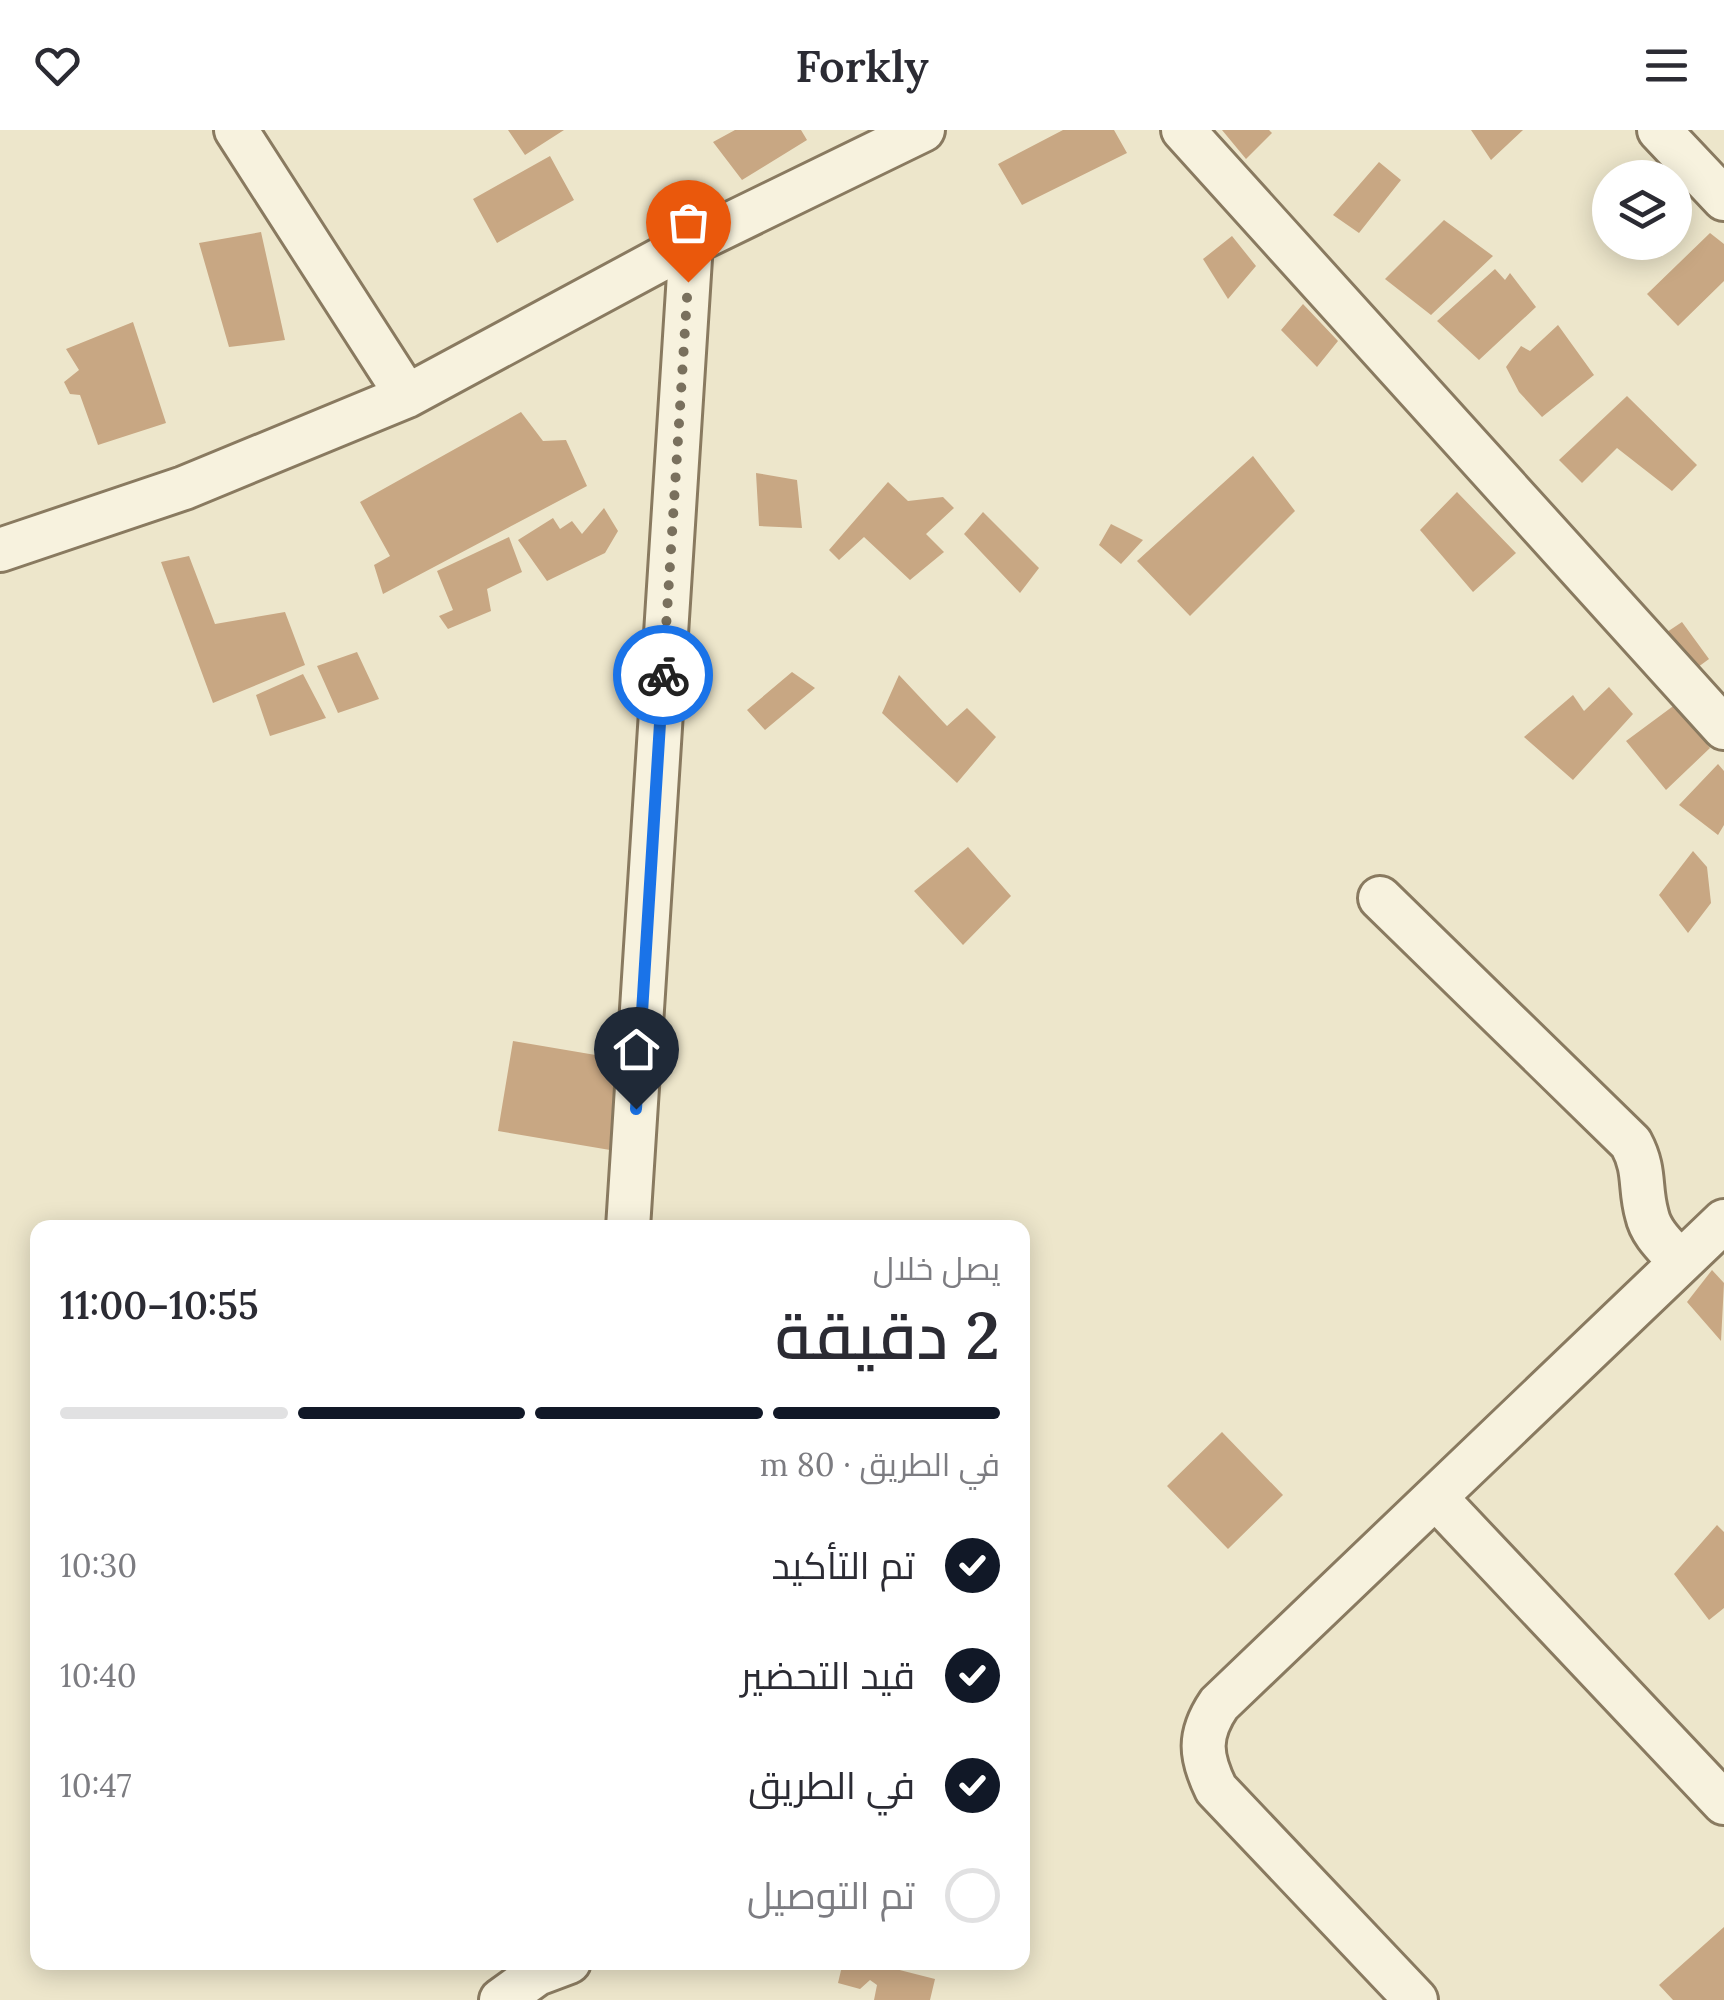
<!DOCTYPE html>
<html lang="ar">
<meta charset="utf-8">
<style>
body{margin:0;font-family:Lora,Cairo,serif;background:#f7f7f7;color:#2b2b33;direction:rtl;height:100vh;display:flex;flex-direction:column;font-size:38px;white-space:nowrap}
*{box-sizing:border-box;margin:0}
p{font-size:32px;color:#7c7c81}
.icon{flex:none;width:55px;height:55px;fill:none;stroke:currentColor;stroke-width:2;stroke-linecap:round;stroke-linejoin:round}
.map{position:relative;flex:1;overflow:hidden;direction:ltr}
.details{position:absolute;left:30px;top:1090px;width:1000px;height:750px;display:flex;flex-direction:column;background:#fff;border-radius:20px;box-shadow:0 5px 25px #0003;direction:rtl}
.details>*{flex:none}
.controls{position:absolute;left:1592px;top:30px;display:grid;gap:20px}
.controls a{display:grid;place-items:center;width:100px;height:100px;border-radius:50%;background:#fff;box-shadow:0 5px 25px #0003;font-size:50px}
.pin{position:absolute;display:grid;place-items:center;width:85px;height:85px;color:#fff;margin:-102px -42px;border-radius:50% 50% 50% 0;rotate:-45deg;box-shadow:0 0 10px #0007}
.pin .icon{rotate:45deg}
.courier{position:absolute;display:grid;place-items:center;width:100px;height:100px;margin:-50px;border:8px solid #1a73e8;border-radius:50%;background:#fff;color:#222;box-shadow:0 2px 12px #0007}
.headline em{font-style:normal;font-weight:600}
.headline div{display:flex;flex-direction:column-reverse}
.headline{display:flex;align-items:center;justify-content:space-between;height:170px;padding:0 30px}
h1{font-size:65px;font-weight:600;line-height:75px}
.bar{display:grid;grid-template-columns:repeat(4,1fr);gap:15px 10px;align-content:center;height:120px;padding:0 30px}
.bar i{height:12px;border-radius:8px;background:#e1e1e2}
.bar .selected{background:#111827}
.bar p{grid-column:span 4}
ol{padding:0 30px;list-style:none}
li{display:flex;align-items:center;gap:30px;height:110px}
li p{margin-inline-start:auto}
li .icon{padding:10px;border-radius:50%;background:#111827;color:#fff;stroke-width:4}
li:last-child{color:#7c7c81}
li i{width:55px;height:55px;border:5px solid #e1e1e2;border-radius:50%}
header{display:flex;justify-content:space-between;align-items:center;height:130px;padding:0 30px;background:#fff;font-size:45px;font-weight:600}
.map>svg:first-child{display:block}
.building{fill:#c8a783}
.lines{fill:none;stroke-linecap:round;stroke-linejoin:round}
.minor-casing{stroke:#897a60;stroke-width:48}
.minor{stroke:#f7f2de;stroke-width:42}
.done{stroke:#79705d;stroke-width:10;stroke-dasharray:0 18}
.route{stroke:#1a73e8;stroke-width:12}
</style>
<header><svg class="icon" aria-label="menu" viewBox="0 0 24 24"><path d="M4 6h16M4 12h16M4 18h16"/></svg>Forkly<svg class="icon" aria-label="heart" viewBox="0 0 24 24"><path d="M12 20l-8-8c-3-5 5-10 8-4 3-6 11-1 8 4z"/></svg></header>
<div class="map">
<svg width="1724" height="1870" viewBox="0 0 1724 1870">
<rect width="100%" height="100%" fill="#ede6cb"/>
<path class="building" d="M508,0H564L525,25Z
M735,0H801L807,10L742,50L713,12Z
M1063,0H1114L1127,23L1022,75L998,34Z
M1222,0H1269L1272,3L1246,29Z
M1471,0H1523L1491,30Z
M550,26L574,70L497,113L473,69Z
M1379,32L1401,50L1359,103L1333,85Z
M1444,90L1493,126L1431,185L1385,149Z
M261,102L285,210L229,217L199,113Z
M1710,103L1724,114V151L1678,196L1647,164Z
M1232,106L1256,136L1228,169L1203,129Z
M1495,139L1505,150L1510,143L1536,177L1479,230L1437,191Z
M1303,174L1338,211L1317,237L1281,200Z
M133,192L166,293L98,315L80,265L70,264L64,252L79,240L66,219Z
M1558,195L1594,245L1542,287L1519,262L1506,237L1521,216L1530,221Z
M1627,266L1697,335L1672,361L1617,318L1582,353L1559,330Z
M521,282L543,311L566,310L587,356L383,464L374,435L390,426L360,372Z
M1253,326L1295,381L1190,486L1137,431Z
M756,343L797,350L802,398L759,396Z
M888,352L908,371L943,367L954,378L926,404L944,422L910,450L864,407L839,430L829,420Z
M1457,362L1516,423L1473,462L1420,400Z
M604,378L618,401L605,423L547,451L518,410L553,388L560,399L572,391L582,404Z
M983,382L1039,438L1020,463L964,404Z
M1111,394L1143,410L1121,434L1099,415Z
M509,407L522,442L487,459L491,481L448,499L439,486L453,480L437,441Z
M189,426L215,494L285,482L305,535L213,573L161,432Z
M1682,492L1709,529L1694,540L1667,502Z
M357,522L379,569L338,583L317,536Z
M792,542L815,558L765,600L747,580Z
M303,544L326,588L270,606L256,565Z
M899,545L947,596L967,578L996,607L957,653L882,583Z
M1609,557L1633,584L1573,650L1524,607L1573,565L1584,581Z
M1676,574L1710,618L1666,660L1626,611Z
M1718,634L1724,641V695L1718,705L1679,675Z
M968,717L1011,766L963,815L914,761Z
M1693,721L1707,737L1711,773L1688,803L1659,765Z
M513,911L631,931L616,1021L498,1001Z
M1712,1140L1724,1153L1721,1211L1687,1172Z
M1222,1302L1283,1365L1228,1419L1167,1356Z
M1717,1395L1724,1402V1478L1709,1490L1674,1444Z
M1724,1797V1870H1673L1659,1855Z
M843,1832H868L935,1849L930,1870H874L877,1855L870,1850L860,1859L838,1853Z"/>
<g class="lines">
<defs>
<path id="minor" d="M236,0L407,266
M1183,0L1724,598
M1659,0L1724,69
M0,420L184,358L407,266L691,113L923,0
M1380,768L1631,1013C1646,1041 1639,1057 1647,1085C1651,1104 1668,1118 1680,1132
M628,1098L691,113
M1436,1368L1724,1673
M501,1870L537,1844L569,1832
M1416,1870L1216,1659C1200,1626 1198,1605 1219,1574L1724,1091"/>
</defs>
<use href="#minor" class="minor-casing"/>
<use href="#minor" class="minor"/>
</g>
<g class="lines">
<path class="done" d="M663,545L688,152"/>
<path class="route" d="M636,979L663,545"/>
</g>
</svg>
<div class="controls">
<a><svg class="icon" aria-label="layers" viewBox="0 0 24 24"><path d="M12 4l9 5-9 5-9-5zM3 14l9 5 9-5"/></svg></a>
</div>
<div class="pin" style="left:688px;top:152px;background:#ea580c"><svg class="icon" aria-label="bag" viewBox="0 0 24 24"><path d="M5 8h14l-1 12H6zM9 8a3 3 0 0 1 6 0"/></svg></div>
<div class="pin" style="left:636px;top:979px;background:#1f2937"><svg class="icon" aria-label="home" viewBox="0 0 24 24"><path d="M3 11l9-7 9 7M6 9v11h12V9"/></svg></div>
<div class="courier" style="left:663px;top:545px"><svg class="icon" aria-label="bike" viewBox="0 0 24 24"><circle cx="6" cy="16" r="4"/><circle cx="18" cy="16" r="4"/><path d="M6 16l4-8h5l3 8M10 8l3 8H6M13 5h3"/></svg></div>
<section class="details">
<div class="headline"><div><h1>2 دقيقة</h1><p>يصل خلال</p></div><em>10:55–11:00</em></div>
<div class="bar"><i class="selected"></i><i class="selected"></i><i class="selected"></i><i></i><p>في الطريق · 80 m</p></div>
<ol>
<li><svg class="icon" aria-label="check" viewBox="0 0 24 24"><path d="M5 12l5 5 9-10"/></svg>تم التأكيد<p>10:30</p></li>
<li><svg class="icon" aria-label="check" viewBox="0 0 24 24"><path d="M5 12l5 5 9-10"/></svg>قيد التحضير<p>10:40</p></li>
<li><svg class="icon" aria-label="check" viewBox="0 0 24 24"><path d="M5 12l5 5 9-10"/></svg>في الطريق<p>10:47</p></li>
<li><i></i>تم التوصيل</li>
</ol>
</section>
</div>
